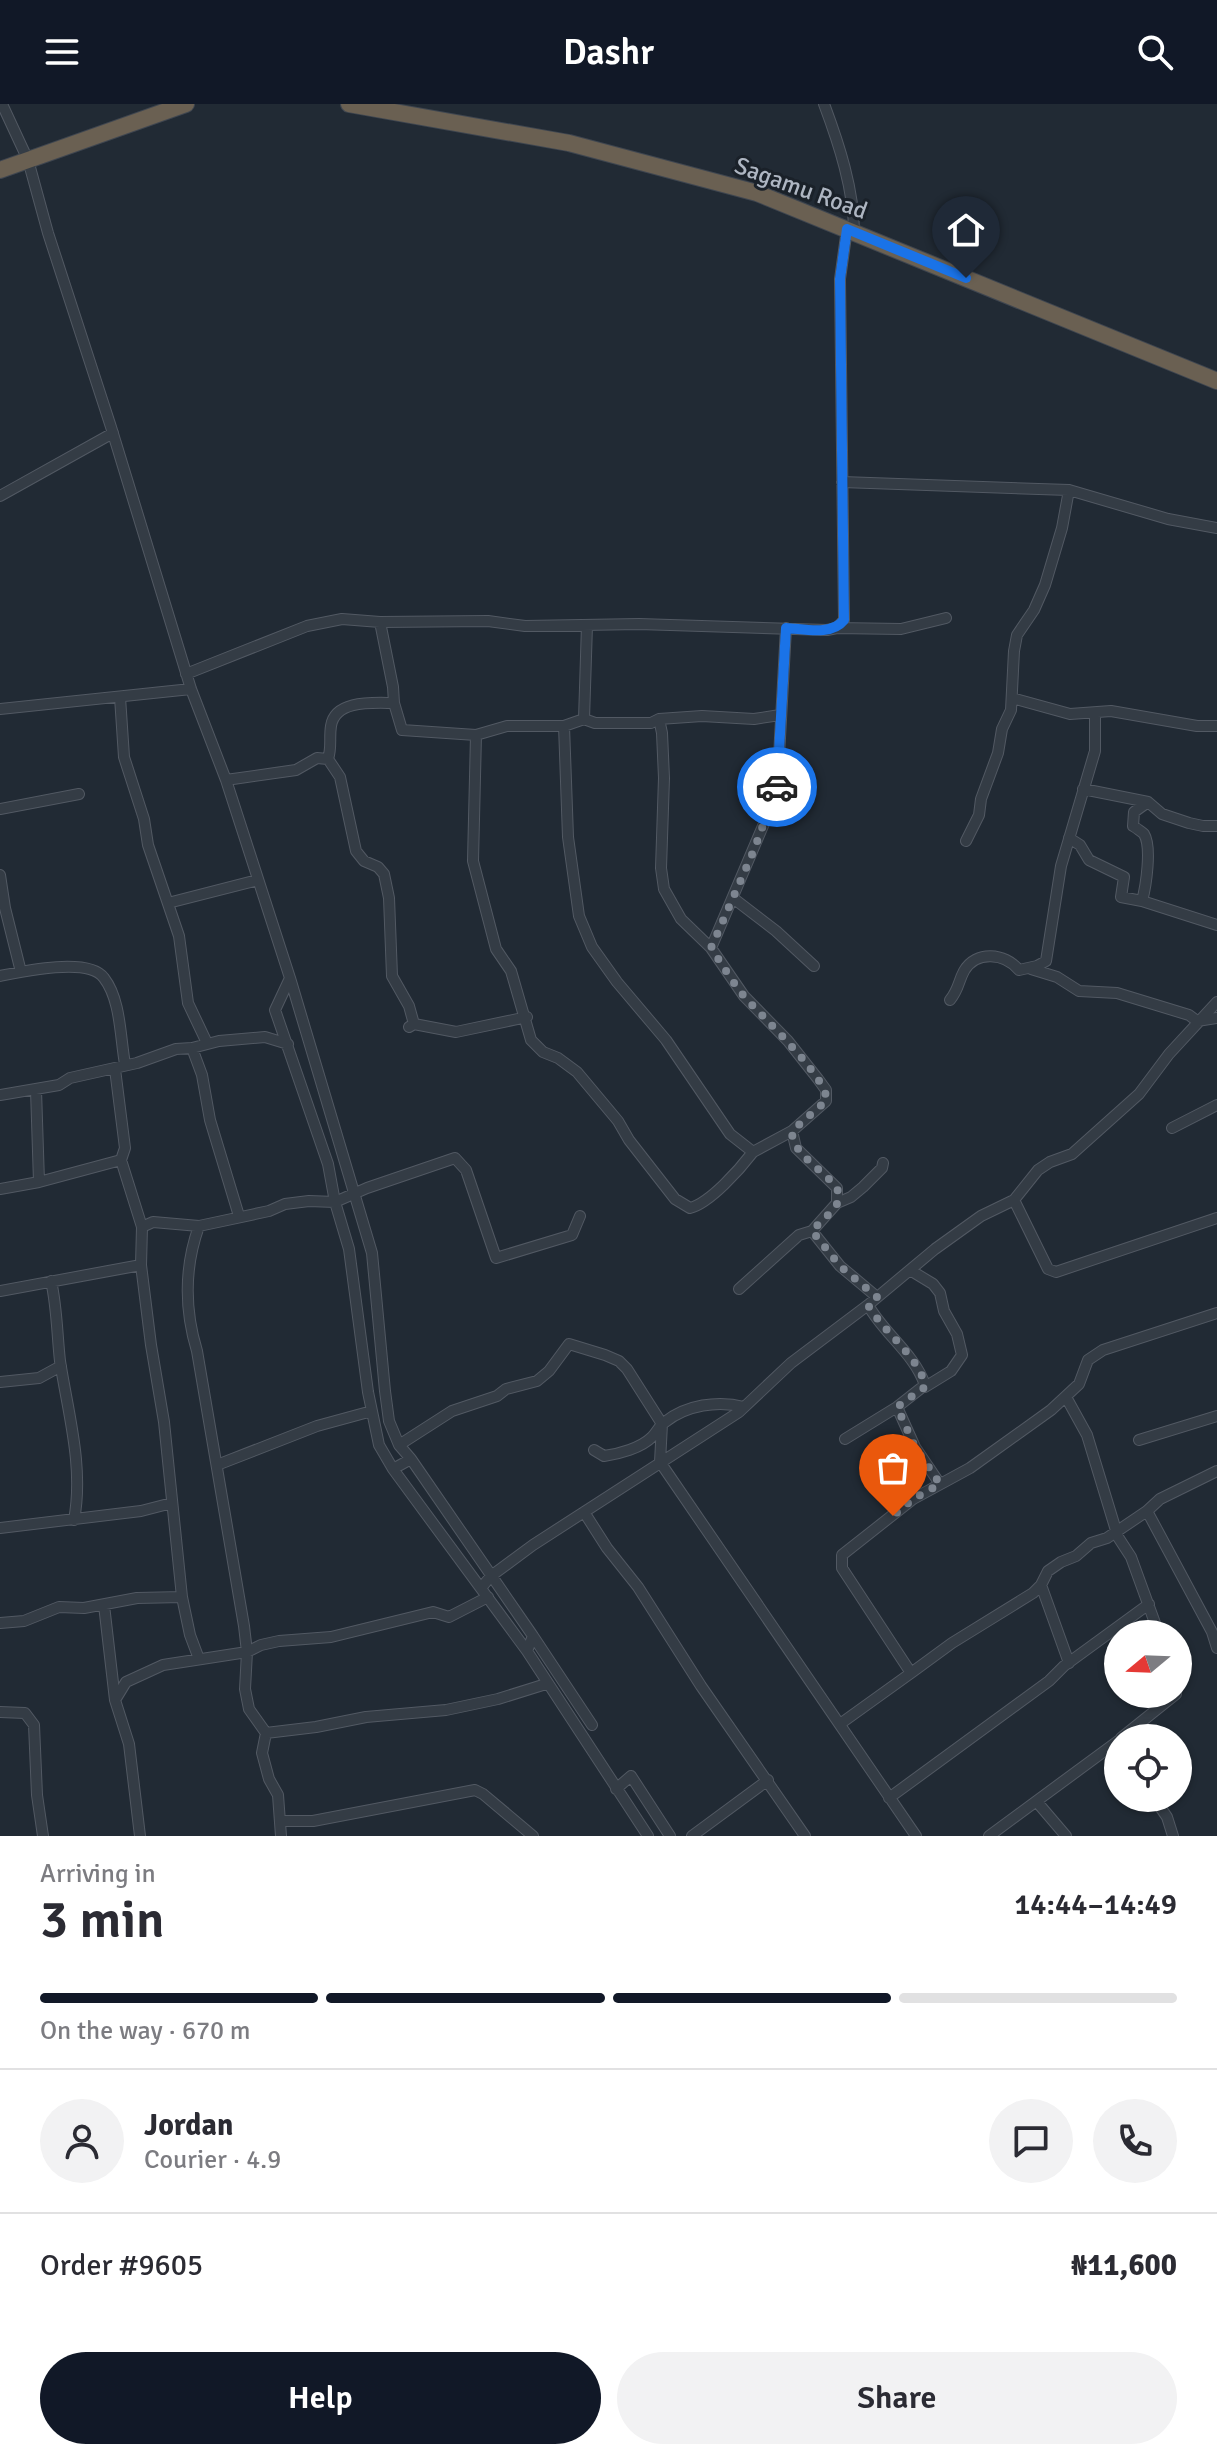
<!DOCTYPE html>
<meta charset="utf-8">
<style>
body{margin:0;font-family:Signika,sans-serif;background:#f2f2f3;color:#2b2b33;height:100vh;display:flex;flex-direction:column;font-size:30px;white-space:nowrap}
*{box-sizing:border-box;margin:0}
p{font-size:26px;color:#7c7c81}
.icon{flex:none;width:44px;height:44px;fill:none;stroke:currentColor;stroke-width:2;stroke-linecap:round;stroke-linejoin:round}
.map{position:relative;height:1732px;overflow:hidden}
.details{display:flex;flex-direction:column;background:#fff;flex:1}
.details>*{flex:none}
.needle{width:52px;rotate:251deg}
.fabs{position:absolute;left:1104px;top:1516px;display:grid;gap:16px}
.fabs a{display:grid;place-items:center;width:88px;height:88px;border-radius:50%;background:#fff;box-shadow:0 2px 6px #0004;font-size:40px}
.pin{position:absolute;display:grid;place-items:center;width:68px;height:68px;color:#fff;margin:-82px -34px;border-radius:50% 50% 50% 0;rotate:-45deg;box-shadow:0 0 8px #0007}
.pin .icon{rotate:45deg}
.courier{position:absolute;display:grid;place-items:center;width:80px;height:80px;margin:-40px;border:6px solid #1a73e8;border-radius:50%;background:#fff;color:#222;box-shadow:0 2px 10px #0007}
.head em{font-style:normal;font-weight:600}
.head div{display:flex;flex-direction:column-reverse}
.head{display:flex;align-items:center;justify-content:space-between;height:136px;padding:0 40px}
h1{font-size:52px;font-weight:600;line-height:60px}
.bar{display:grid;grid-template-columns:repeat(4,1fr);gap:12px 8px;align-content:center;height:96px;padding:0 40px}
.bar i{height:10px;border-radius:6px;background:#e1e1e2}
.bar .on{background:#111827}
.bar p{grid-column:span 4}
.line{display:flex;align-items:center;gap:20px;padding:0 40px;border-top:2px solid #e1e1e2}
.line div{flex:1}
.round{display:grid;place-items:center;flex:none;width:84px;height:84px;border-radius:42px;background:#f2f2f3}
.primary-button{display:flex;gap:16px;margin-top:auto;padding:16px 40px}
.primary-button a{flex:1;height:92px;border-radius:48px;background:#111827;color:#fff;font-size:32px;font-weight:600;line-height:92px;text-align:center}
.primary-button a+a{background:#f2f2f3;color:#2b2b33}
header{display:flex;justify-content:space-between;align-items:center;height:104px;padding:0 40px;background:#111827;color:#fff;font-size:36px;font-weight:600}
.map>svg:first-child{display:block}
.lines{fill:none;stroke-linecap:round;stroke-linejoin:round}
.minor-casing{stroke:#525963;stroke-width:12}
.highway-casing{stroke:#3f4650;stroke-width:18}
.minor{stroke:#343c45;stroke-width:10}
.highway{stroke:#6a6052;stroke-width:16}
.done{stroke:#7d8590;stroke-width:8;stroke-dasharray:0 14.4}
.route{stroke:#1a73e8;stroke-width:10}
.labels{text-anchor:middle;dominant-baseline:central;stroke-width:6;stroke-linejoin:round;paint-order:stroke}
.street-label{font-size:24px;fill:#aeb6c2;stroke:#1a2129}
</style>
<header><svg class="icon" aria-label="menu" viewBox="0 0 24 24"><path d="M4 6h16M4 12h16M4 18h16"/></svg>Dashr<svg class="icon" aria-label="search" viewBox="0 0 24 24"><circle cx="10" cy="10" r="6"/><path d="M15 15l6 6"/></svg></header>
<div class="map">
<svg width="1217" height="1732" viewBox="0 0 1217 1732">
<rect width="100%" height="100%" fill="#212a34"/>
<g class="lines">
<defs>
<path id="minor" d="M2,0L28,56L48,129L111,323L191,585L226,676L290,874L275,906L328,1060L335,1098L349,1145L368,1288L379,1341L393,1365L527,1547L648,1732
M824,0C839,40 854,86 854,128
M842,378L1069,386L1168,415L1217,424
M0,392L113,329
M380,518L393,583L394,599L402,626L476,631L507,622H564L584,615L587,521
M837,524L844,516L840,175L847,125
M186,570L307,522L342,515L380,518L488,517L525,522L639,520L827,526L837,524L901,525L946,514
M120,593L124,653L144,715L148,741L179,832L188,899L207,939
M1012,594L1070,610L1111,607L1197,622H1217
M0,605L191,585
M584,615L595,619H651L659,615L702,612L754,615L780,611
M659,615L662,629L664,674L661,764L664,785L681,815L711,844L744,892L788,937L818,975L826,986V997L792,1027L753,1048
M476,631L473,757L496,845L511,867L531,936L543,948L558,954L577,968L618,1017L629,1036L675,1095L690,1104C710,1099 740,1065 753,1048L730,1030L666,936L617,878L592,843L579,812L568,733L564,622
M328,655C332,643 329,634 331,622C335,595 375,599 394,599
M226,676L296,666L317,654L328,655L340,673L356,747L364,757L378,763L384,770L389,794L392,872L409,902L414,920
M1083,685L1148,698L1162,710L1189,719L1203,722H1217
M0,705L79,690
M1069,734L1080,741L1089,756L1124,773L1121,793L1142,797L1217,821
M966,737L979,711L981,695L998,649L1002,625L1011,606L1014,547L1017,531L1034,506L1045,481L1062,424L1069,386
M0,771L5,804L21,868
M733,794L776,827L814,862
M1142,797C1146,782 1152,743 1144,730C1143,729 1135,723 1133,722L1134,708L1148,698
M168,799L258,776
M711,844L777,689L786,524
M1031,865L1057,873L1079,887L1117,889L1189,911L1197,917L1217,914
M0,872C24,867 89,853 104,874C121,896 120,933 125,960
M290,874L372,1149L385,1287L389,1317L399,1341
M950,896C959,885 958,878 964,867C976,846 1005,849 1019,866L1037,862L1046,857L1061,762L1095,647V610
M409,923L414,920L456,928L527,913
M192,944L202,971L210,1016L239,1112
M36,986L39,1078
M0,991L59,981L70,974L137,959L176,945L192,944L219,937L265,933L288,940
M1172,1024L1217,1001
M792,1027L796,1044L837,1084V1099
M121,1056L142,1123
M0,1085L39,1078L121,1056L125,1044L115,965
M1014,1096L1048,1165L1056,1168L1217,1114
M199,1122C184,1164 184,1204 197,1247L244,1522L247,1548L245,1585L249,1605L266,1629L262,1649L269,1675L278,1691L281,1732
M812,1127L840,1162L877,1193
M141,1161L151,1241L164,1318L182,1493L190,1531L199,1555
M910,1166L933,1180L940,1189L944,1207L957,1230L962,1251L951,1267L925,1283
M51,1177C57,1203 57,1230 60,1257C68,1309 84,1363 74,1416
M739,1185L799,1131L812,1127L837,1099L851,1093L863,1083L882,1064L883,1059
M0,1187L141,1161L142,1123L153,1118L199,1122L269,1107L285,1100L309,1097L335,1098L367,1084L455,1054L466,1066L496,1154L572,1131L580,1112
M0,1278L39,1274L61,1262
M1066,1293L1087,1331L1118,1433L1131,1453L1159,1530
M897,1303L915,1343L940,1380
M845,1335L897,1303L925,1281C914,1249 884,1230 868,1201
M1139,1336L1217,1312
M594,1346L604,1352C619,1350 641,1344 652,1333C657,1328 659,1322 665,1318C686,1301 718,1296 744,1303
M411,1355L399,1341L452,1307L497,1292L506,1285L537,1277L549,1267L569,1240L605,1251L619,1257L627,1265L662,1320L660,1358L916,1732
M217,1361L317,1322L372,1307
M393,1365L411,1355L533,1532L527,1547
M1147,1407L1212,1528L1217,1544
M584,1408L607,1444L638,1483L701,1582L805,1732
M0,1424L141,1407L172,1399
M1041,1481L1069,1559
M481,1484L491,1472L533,1441L739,1308L791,1259L868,1201L935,1145L981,1112L1014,1096L1038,1066L1050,1058L1072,1050L1139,990L1169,950L1217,898
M104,1501L115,1596L129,1640L140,1732
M0,1519L24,1517L59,1503L84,1504L137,1494L182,1493
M533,1532L592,1621
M911,1569L952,1539L1033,1489L1041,1481L1048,1467L1061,1458L1076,1452L1091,1439L1107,1434L1147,1407L1160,1395L1217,1367
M115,1596L126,1578L163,1561L247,1548L261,1541L279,1537L331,1533L433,1508L449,1513L488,1493
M0,1608L25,1609L34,1621L37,1691L43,1732
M840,1620L911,1569L842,1464V1451L913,1395L970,1364L1051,1306L1079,1280L1088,1256L1103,1246L1217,1209
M266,1629L316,1623L366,1613L446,1606L498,1595L546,1580
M1121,1634L1176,1590
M1108,1645L1118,1656
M616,1685L631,1672L670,1732
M889,1694L1049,1577L1064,1562L1149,1500
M1154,1694L1167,1713L1173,1732
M1037,1698L1066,1732
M282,1717H313L475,1686L483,1690L533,1732
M692,1732L768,1676
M989,1732L1118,1637"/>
<path id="highway" d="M349,0L569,39L757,89L1217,277
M0,66L186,0"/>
</defs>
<use href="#minor" class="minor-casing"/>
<use href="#highway" class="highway-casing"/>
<use href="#minor" class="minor"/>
<use href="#highway" class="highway"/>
</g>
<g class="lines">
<path class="done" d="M777,683L754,746L711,844C722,860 731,876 743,891C759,910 831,976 826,997L792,1027C791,1057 848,1076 838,1098C833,1108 820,1118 812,1127L840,1162L877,1193L868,1201C882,1227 922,1255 925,1283L897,1303L915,1343L940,1380L913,1395L893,1412"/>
<path class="route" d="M777,683L786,524C805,525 831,532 844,516L840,175L847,125L966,174"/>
</g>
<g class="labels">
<g class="street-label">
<text transform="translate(801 84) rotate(20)">Sagamu Road</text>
</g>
</g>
</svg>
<div class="fabs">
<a><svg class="needle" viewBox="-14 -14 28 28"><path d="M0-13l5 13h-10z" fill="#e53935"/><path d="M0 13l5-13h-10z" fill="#7c7c81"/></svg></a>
<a><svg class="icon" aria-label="locate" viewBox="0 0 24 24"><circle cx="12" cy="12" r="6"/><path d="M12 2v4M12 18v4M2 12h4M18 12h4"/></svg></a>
</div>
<div class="pin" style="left:893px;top:1412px;background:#ea580c"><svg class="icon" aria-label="bag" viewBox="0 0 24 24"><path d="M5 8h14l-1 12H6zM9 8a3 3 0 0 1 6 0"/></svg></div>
<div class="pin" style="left:966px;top:174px;background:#1f2937"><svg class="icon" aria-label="home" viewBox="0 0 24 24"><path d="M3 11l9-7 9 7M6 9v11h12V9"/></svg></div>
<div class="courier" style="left:777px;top:683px"><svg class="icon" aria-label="car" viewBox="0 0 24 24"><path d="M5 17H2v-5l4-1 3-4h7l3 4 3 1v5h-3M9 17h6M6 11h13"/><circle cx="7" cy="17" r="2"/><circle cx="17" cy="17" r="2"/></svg></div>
</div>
<section class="details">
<div class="head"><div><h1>3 min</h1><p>Arriving in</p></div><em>14:44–14:49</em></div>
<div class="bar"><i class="on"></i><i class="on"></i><i class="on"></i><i></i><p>On the way · 670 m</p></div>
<div class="line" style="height:144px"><a class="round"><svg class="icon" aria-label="person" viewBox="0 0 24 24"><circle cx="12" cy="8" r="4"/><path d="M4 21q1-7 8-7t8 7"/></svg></a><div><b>Jordan</b><p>Courier · 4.9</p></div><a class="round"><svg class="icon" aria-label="chat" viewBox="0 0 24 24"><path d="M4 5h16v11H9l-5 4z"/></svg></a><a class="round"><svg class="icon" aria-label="phone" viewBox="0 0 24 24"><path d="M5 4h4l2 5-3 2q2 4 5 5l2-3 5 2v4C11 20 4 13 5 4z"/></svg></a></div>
<div class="line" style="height:104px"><div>Order #9605</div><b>₦11,600</b></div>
<div class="primary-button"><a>Help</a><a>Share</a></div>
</section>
